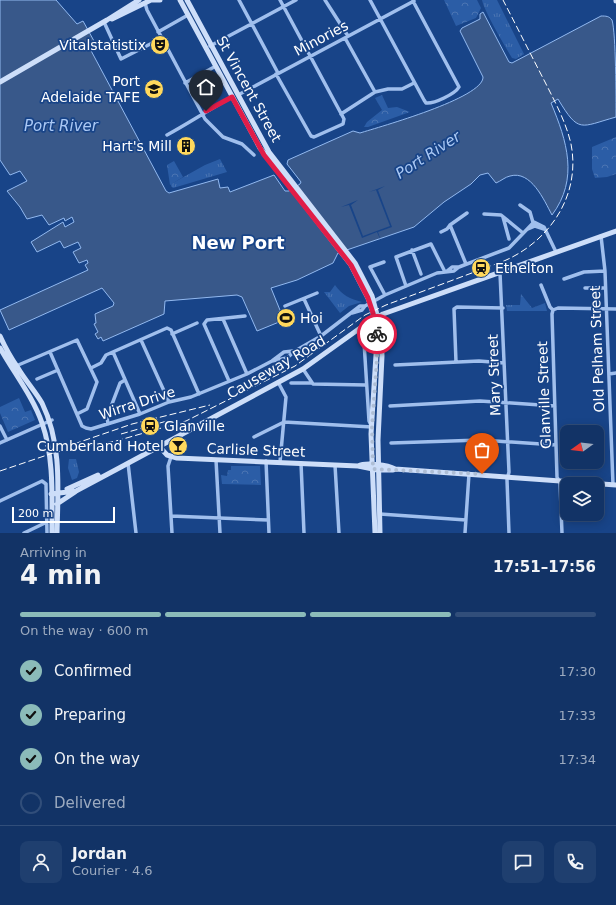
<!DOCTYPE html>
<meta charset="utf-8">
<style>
body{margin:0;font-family:"DejaVu Sans",sans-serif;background:#1f3f6f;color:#f1f3f6;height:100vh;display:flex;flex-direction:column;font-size:15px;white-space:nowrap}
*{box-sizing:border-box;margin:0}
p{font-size:13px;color:#9caabf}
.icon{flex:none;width:22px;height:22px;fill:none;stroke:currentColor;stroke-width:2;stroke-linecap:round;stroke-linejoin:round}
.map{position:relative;height:533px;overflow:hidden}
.details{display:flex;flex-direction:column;background:#123366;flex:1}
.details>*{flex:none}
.needle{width:26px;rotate:255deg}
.tools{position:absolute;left:560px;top:425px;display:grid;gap:8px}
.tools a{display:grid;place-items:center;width:44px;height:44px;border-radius:8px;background:#123366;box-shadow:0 2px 10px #0003,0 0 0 1px #314e7a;font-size:20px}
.scale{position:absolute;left:12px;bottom:10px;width:103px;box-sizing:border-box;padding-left:4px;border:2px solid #fff;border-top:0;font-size:11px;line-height:14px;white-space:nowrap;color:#fff;-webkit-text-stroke:3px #184488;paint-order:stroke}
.pin{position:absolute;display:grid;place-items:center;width:34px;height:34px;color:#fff;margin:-41px -17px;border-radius:50% 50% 50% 0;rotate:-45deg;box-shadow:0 0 4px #0007}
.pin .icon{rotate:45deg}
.courier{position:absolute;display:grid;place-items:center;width:40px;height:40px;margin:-20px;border:3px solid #e11d48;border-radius:50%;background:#fff;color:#222;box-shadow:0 1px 5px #0007}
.headline em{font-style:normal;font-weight:700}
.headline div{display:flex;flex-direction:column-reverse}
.headline{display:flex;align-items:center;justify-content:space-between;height:68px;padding:0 20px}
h1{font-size:26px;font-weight:700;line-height:30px}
.bar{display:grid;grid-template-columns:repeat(4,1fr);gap:6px 4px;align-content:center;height:48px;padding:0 20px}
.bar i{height:5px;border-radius:3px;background:#314e7a}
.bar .selected{background:#8bbbb9}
.bar p{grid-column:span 4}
.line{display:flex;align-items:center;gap:10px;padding:0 20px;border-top:1px solid #314e7a}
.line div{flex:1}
.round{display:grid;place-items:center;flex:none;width:42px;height:42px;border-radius:8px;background:#1f3f6f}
ol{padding:0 20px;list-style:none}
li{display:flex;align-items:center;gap:12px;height:44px}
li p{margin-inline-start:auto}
li .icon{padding:4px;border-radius:50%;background:#8bbbb9;color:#111;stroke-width:4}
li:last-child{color:#9caabf}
li i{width:22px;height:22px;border:2px solid #314e7a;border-radius:50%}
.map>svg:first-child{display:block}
.grass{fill:url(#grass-tufts)}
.forest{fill:url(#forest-crowns)}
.water{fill:#38588a;stroke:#92b9f0}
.pier{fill:#184488}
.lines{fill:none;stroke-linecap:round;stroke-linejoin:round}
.street{stroke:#a0bfed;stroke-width:3.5}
.secondary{stroke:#cddef9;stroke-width:5}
.rail{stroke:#fff;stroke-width:1;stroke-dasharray:7 3;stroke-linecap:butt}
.done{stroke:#aebed5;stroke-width:4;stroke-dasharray:0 7.2}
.route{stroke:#e11d48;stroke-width:5}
.labels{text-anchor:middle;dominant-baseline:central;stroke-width:3.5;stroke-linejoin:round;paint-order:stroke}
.street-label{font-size:14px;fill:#fff;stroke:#184488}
.poi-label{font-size:14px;fill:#fff;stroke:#184488;text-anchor:end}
.water-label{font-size:15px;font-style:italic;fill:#abc9f5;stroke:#184488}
.district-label{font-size:18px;font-weight:bold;fill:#fff;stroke:#184488}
</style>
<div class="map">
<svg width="616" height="533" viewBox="0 0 616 533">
<defs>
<pattern id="grass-tufts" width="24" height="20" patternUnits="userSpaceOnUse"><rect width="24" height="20" fill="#2b5da6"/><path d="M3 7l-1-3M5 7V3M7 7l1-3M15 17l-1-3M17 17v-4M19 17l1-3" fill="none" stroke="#4b75b3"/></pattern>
<pattern id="forest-crowns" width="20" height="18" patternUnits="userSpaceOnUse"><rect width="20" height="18" fill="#2b5da6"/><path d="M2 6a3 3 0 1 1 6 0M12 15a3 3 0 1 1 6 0" fill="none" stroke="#4b75b3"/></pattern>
</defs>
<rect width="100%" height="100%" fill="#184488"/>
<path class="grass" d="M482,0H497L524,54L516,59L512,58C505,46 484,11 482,0Z
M220,159L227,172L173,188L171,186V184L205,165Z
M335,285C342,295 350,299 362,302L349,306L340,313L324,292H330Z
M521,294L532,308L545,303L547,311H507L506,305H520Z
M69,459H76L79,472L77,478L72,480L68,468Z"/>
<path class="forest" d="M444,0H477L481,8L476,18L456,26Z
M382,95L388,108L397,107L410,112L368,127H364L367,122L382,110L375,98Z
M616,137V174L607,177L595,178L592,169V147Z
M174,161L183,177L170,185L167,165Z
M19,398L25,412L31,410L35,420L8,432L0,413V407Z
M231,466H260L261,485L222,484L221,475L227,476L228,470H231Z"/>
<path class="water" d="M0,0H56L77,24L83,21L94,41L88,45L166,191L169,193L218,179L220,188L228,187L230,192L274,175L285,191H289L300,184L301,182L287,164L288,160L353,131L360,133C379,127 484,98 483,77L460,31L462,28L480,19V14L483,12L509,62L512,63L601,16C606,16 609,16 612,20C616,33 616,99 616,117C580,127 579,134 558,99L551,103C567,141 579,179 552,215C544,200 531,170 510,176C505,177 501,181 496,183L488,173L480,175L471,184L444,202L414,227L338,253L333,263L297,280L271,288L284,320L257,331L242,297L237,295L165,301L164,314L103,341L101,337L98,339L95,334L98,332L94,324L96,323L95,314L113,306L114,303L102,288L9,330L0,310L88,270L85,265L88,263L87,260L79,263L73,252L81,248L78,242L64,248L60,241L37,252L31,242L63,222L65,227L74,222L72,217L65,221L64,218L49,225L42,215L27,219L20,207L7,191L27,181L20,171L10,175L0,160Z"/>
<path class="pier" d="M385,186L378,190L392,227L378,232L381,241L377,232L362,238L349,205L341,207L358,200L351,205L363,236L390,226L376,190L369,192Z"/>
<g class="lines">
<path class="street" d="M239,0L278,73
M325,0L348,36
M370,0L424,100L426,103C434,104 455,94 459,87L413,1
M145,3L147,10L205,119L223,137L242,144L254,155
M104,22L121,59L162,38
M158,32L188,15
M345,38L375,92
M210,46L296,0
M276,74L311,136L314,137L343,124L344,119L280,0
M185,83L216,66
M238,95L414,1
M341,114L375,92L388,89H402L414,83
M167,135C189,123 210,109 232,97
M520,205L530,212L534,226
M484,214L501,215L523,233
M503,217L509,239
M528,229L535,226L544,229
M441,232L447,229L450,225
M601,236L605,271L613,485
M412,250L421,274
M384,262L370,267L385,295
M466,264L450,225L467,213
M447,271L452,267H459
M500,273L509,472L507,480L509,533
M564,279L584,272L605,271
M541,285L550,307L553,310
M406,286L396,257L431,244L445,272
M585,288H605
M304,299L321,336
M285,306L317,293
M553,310L552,314L557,477L560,483L562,533
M553,310L558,308L616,309
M352,313L362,310L365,306
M223,319L247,374
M172,334L197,323
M141,340L169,402
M50,352L82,426L86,428L91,429L140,414L169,402L191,397L247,374L272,361L284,352L293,351
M113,352L140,414
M272,361L287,358L295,351L321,336L360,306H365L385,295L437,273L454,271L459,267L509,248L534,222L544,227L556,252
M456,362L454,309L457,307L503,308
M395,365L479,361L504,363
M16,366L77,340L97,382L87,409L77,414
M91,368L101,363L106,355L167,328L171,330L199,394
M303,369L313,384L366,385
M609,374L616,373
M37,379L58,370
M229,381L204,324L207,320L245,316
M278,382L286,397L280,462
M291,383H312
M390,406L480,401L555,406
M108,424L107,417L120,383L125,380
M0,426L7,440
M254,437L284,422L372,427L369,421L363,326
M0,443L52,420
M391,443L481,440L556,445
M171,457L168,466L172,533
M216,460L220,533
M266,461L269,533
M128,463L136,533
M301,463L304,533
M335,465L339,533
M46,484L47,533
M0,501L42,481L46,484
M380,514L466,520
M171,516L268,520
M24,533L47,522
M465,533L469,474"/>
<path class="secondary" d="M151,0H160
M180,0L260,148L351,265L368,298L373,313L377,339L371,434L375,533
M187,0L269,152L355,263L372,296L381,330L382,356L378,440L380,533
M616,0V1
M112,19L151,0
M0,82L107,20L139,0
M0,336C5,347 11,358 18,368C25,380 35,391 42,403C62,444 58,489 57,533
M0,348C14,373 33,397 42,423C54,457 52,497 52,533
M158,445L167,455L177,458L358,466C366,462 388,465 395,469L616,485
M358,466L378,470H393
M67,489L98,475
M51,494L76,491L121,467L303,369L363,326L383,314L616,231
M57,504L75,492"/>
<path class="rail" d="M121,434L167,421
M74,444L132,424L210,405
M0,471L56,452L116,441L186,421L295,366L365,315L386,305L504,261C550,241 581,195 571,144C566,122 555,102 545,82C531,55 517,27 503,0"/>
</g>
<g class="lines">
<path class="done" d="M377,334V358L372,427L373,469L482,474"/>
<path class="route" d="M206,111L232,97L264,155L351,265L368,298L373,313L377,334"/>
</g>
<defs>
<symbol id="theatre-disc" viewBox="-11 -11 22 22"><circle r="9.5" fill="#ffd85c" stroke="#184488"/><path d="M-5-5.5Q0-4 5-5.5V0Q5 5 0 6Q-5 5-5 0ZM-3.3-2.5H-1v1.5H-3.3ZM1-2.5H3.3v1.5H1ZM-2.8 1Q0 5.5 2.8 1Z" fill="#111"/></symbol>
<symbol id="university-disc" viewBox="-11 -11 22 22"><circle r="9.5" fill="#ffd85c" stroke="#184488"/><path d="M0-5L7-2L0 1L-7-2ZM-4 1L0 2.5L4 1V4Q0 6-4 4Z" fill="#111"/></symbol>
<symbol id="building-disc" viewBox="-11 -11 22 22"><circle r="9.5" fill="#ffd85c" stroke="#184488"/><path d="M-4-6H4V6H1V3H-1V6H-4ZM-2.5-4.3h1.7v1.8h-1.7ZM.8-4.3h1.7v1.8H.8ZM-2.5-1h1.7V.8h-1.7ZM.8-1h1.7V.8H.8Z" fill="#111"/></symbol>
<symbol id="station-disc" viewBox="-11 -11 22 22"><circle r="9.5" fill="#ffd85c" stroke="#184488"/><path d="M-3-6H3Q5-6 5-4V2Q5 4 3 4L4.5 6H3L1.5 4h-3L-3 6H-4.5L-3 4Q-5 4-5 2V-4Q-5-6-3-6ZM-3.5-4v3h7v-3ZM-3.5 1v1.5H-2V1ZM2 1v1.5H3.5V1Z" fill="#111"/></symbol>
<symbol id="stadium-disc" viewBox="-11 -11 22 22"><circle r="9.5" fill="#ffd85c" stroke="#184488"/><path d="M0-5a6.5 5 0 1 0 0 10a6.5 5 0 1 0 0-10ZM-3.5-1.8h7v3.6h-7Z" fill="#111"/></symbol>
<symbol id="bar-disc" viewBox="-11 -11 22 22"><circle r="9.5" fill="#ffd85c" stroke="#184488"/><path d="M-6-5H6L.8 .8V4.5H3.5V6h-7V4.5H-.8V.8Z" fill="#111"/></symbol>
</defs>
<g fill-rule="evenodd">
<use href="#theatre-disc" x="149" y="34" width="22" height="22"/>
<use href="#university-disc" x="143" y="78" width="22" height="22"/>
<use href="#building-disc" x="175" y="135" width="22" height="22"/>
<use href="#station-disc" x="470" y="257" width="22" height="22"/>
<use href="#stadium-disc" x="275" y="307" width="22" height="22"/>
<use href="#station-disc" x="139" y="415" width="22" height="22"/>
<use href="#bar-disc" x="167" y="435" width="22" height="22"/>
</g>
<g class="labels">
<g class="street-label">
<text transform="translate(321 38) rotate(-28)">Minories</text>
<text transform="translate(249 89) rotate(61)">St Vincent Street</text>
<text transform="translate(597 349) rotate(-92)">Old Pelham Street</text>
<text transform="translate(276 367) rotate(-30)">Causeway Road</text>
<text transform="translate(494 375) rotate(-92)">Mary Street</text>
<text transform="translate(544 395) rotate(-92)">Glanville Street</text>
<text transform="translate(137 403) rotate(-18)">Wirra Drive</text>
<text transform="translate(256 450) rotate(2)">Carlisle Street</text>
</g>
<g class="poi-label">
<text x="146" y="45">Vitalstatistix</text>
<text x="140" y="81">Port<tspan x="140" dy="16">Adelaide TAFE</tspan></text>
<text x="172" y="146">Hart's Mill</text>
<text x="495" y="268" text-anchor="start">Ethelton</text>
<text x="300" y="318" text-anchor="start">Hoi</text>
<text x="164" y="426" text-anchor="start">Glanville</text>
<text x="164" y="446">Cumberland Hotel</text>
</g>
<g class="water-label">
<text x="61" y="126">Port River</text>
<text transform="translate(428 155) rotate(-33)">Port River</text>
</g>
<g class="district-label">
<text x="238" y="242">New Port</text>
</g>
</g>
</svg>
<div class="tools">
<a><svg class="needle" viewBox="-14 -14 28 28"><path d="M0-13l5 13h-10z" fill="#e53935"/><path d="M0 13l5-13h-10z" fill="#9caabf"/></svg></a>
<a><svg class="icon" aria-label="layers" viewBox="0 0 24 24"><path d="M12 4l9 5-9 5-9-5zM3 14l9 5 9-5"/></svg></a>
</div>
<div class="scale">200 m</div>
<div class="pin" style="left:482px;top:474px;background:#ea580c"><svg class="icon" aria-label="bag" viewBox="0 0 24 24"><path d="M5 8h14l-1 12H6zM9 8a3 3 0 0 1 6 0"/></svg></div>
<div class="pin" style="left:206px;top:111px;background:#1f2937"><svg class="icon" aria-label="home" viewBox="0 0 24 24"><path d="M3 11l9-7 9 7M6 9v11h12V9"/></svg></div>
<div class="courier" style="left:377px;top:334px"><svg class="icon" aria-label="bike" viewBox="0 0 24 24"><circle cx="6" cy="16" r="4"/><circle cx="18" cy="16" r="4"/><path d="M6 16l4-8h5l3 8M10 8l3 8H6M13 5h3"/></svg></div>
</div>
<section class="details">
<div class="headline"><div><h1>4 min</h1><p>Arriving in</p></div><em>17:51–17:56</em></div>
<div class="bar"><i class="selected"></i><i class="selected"></i><i class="selected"></i><i></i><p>On the way · 600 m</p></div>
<ol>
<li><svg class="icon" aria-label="check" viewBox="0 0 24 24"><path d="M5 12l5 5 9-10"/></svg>Confirmed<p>17:30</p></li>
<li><svg class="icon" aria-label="check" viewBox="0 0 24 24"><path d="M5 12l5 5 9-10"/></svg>Preparing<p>17:33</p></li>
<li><svg class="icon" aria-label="check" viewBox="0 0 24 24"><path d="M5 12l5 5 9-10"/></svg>On the way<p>17:34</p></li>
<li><i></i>Delivered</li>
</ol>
<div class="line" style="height:72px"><a class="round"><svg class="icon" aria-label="person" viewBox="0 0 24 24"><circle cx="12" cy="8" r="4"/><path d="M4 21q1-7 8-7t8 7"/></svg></a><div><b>Jordan</b><p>Courier · 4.6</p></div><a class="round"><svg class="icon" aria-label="chat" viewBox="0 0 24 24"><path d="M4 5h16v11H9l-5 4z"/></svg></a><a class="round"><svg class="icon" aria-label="phone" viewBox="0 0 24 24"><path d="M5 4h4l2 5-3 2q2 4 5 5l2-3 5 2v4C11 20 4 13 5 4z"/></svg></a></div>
</section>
